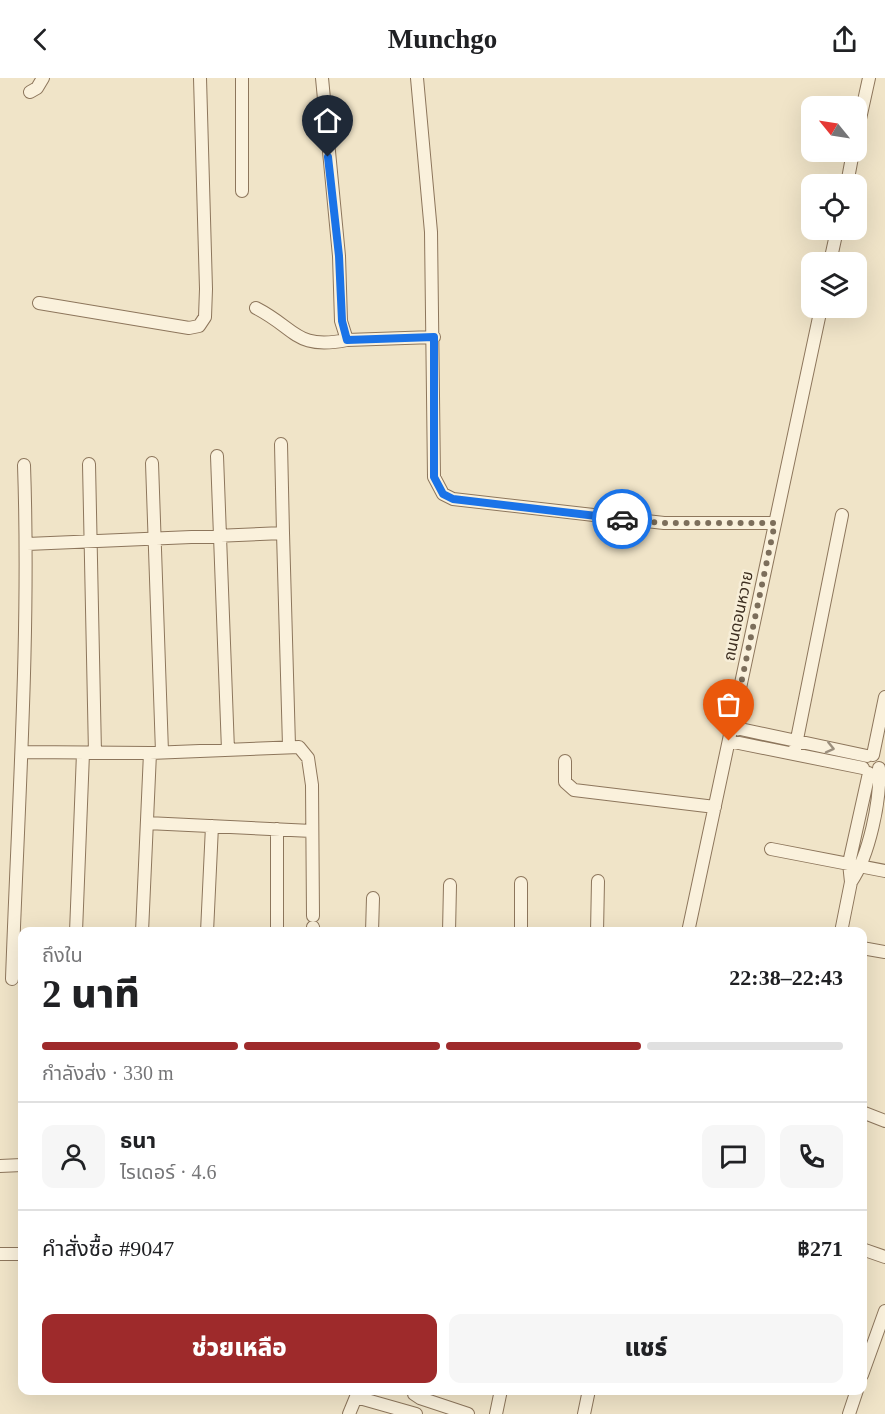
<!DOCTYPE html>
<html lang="th">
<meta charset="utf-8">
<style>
body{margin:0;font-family:"Times New Roman","Noto Sans Thai",serif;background:#f6f6f6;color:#202124;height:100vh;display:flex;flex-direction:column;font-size:22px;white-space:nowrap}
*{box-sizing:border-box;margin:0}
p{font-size:20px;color:#757577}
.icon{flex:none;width:33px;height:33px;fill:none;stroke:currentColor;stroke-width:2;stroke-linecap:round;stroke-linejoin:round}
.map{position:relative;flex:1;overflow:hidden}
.details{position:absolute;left:18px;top:849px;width:849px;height:468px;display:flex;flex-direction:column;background:#fff;border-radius:12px;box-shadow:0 6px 24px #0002}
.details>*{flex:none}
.needle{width:39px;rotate:300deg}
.tools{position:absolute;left:801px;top:18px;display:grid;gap:12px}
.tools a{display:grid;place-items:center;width:66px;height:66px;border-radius:12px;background:#fff;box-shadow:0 6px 24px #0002;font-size:30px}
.pin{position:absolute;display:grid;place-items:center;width:51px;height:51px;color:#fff;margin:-62px -26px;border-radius:50% 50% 50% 0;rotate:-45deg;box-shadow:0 0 6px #0007}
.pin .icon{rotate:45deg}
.courier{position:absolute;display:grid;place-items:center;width:60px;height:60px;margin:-30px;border:4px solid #1a73e8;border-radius:50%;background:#fff;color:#222;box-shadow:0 2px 8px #0007}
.head em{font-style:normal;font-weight:800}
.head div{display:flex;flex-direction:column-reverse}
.head{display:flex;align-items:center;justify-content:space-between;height:102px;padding:0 24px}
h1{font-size:39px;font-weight:800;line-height:45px}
.bar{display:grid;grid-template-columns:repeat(4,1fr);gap:9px 6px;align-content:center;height:72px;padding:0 24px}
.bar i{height:8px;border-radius:4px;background:#e0e0e0}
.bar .active{background:#9e2a2b}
.bar p{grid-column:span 4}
.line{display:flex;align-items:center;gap:15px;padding:0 24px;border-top:2px solid #e0e0e0}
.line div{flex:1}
.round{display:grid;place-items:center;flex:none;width:63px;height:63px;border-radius:12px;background:#f6f6f6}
.cta{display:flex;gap:12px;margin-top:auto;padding:12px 24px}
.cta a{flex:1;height:69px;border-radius:12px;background:#9e2a2b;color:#fff;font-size:24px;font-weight:800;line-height:69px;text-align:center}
.cta a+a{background:#f6f6f6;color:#202124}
header{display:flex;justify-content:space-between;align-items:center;height:78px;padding:0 24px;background:#fff;font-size:27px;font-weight:800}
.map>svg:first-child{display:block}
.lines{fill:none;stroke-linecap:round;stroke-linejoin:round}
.minor-casing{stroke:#8d765c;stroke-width:14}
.minor{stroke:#faf1dc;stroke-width:12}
.oneway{stroke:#9c907e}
.done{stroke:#7c6e5b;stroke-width:6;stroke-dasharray:0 10.8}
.route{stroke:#1a73e8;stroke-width:8}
.labels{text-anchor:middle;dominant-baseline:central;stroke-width:5;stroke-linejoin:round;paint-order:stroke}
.street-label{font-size:16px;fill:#3d2e20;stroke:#f7eed8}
</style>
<header><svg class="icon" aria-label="back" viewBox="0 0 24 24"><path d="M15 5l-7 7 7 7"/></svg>Munchgo<svg class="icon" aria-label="share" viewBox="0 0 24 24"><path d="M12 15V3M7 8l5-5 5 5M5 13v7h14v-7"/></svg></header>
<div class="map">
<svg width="885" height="1336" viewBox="0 0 885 1336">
<rect width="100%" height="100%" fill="#f0e4c8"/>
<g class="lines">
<defs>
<path id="minor" d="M242,0V113
M322,0L339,178L341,243L347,262L434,259
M417,0L431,154L434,399L443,416L453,421L664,445H775
M30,14L37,10L43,0
M856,59L869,0
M847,106L853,74
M830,184L837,152
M39,225L189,250L199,248L205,239L206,211L200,0
M256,230C297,251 295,272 347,262
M217,378L228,672
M152,385L162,674
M89,386L95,675
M283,455L289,668
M27,466L283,455L281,366
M731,649L867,678
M729,663L863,690
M23,674L150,675L299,669L308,680L312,707L313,838
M794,676L842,437
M873,677L885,619
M565,683V704L574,712L715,729
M147,745L312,753
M771,771L885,793
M851,804C869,778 881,722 879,690
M313,849L314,854
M76,854L83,675
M142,854L150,675
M207,854L212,748
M277,854V751
M372,854L373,820
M449,854L450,807
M521,854V805
M597,854L598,803
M688,854L821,230
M841,854L851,804L849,785L869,695
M862,870L885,874
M12,901C18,729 30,559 24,387
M862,1034L885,1043
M0,1088L22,1087
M862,1171L885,1179
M0,1176H22
M862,1297L885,1233
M414,1312V1316L420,1320L468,1336
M349,1336L356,1319L416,1336
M496,1336L501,1312
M584,1336L589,1312
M849,1336L857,1312"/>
</defs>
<use href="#minor" class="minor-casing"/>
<use href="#minor" class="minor"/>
</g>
<defs><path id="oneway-chevron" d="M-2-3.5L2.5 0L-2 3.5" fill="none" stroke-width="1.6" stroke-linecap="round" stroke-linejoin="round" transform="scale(1.5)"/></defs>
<use class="oneway" href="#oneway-chevron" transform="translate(830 670) rotate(13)"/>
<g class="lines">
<path class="done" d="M622,441L663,445H775L729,663"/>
<path class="route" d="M328,79L339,178L342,243L347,262L434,259V399L443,416L453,421L622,441"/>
</g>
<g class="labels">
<g class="street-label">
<text transform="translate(738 538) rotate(-78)">ถนนดอนหวาย</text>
</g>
</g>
</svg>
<div class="tools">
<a><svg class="needle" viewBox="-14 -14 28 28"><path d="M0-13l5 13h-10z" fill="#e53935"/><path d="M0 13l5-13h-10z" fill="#757577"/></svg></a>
<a><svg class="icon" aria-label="locate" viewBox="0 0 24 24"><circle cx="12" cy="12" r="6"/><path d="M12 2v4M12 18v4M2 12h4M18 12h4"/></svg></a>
<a><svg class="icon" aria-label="layers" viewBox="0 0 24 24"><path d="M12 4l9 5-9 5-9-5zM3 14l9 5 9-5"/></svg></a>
</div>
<div class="pin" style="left:729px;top:663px;background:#ea580c"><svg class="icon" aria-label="bag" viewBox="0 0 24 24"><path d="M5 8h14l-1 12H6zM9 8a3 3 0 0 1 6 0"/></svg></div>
<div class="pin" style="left:328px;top:79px;background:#1f2937"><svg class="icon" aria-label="home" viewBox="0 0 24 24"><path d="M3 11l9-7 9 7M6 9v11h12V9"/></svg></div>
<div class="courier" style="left:622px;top:441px"><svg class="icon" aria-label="car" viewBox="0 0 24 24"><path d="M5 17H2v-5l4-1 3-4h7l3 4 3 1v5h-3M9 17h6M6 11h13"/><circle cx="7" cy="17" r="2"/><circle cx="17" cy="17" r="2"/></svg></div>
<section class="details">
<div class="head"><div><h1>2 นาที</h1><p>ถึงใน</p></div><em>22:38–22:43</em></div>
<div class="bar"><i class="active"></i><i class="active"></i><i class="active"></i><i></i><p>กำลังส่ง · 330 m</p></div>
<div class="line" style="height:108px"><a class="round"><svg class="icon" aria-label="person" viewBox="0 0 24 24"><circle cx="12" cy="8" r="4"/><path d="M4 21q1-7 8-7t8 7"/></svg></a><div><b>ธนา</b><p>ไรเดอร์ · 4.6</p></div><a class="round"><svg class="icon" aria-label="chat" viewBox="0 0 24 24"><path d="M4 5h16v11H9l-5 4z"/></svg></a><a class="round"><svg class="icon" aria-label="phone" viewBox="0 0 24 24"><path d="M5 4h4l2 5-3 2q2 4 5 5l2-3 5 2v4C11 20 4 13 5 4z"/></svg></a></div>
<div class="line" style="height:78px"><div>คำสั่งซื้อ #9047</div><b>฿271</b></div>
<div class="cta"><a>ช่วยเหลือ</a><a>แชร์</a></div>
</section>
</div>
